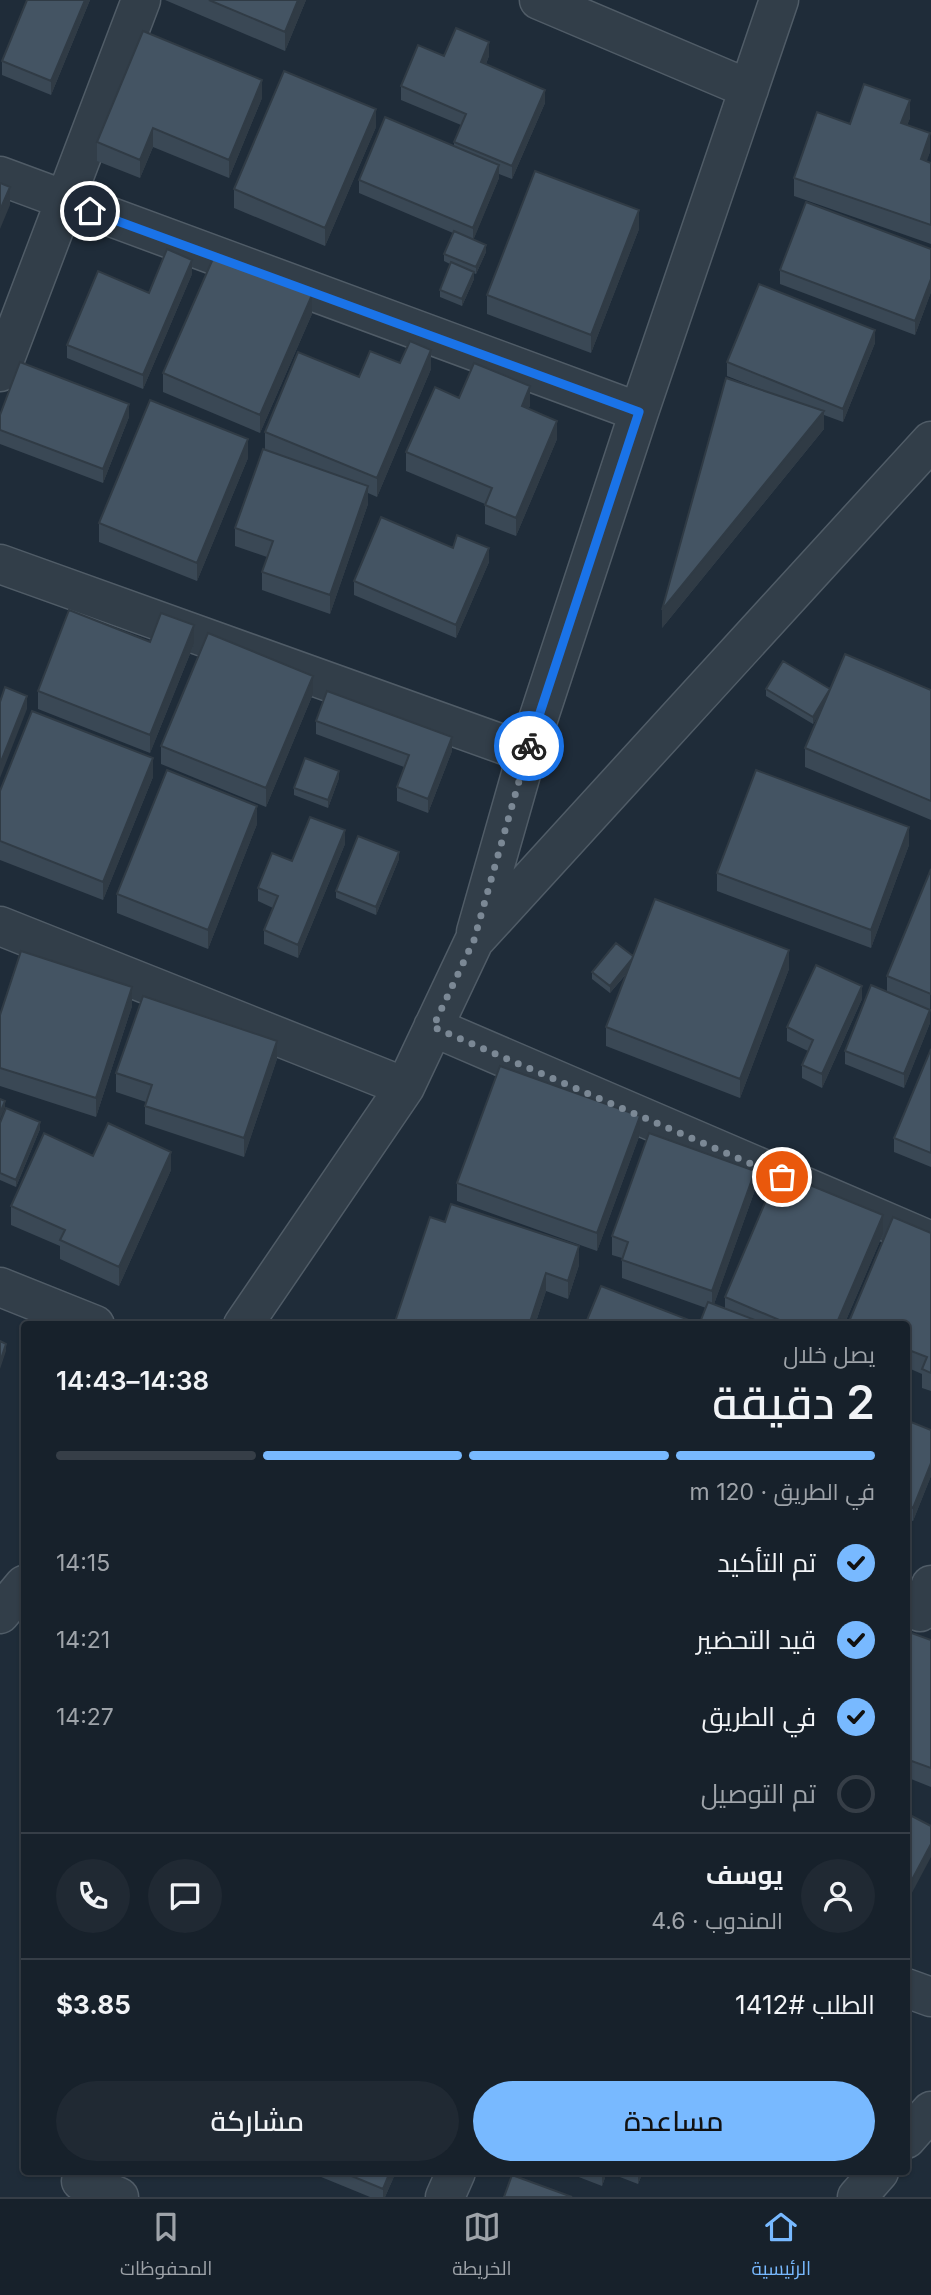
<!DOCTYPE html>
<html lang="ar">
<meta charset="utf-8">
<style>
body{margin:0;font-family:Inter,Cairo,sans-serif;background:#202933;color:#f1f3f6;direction:rtl;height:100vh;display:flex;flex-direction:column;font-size:26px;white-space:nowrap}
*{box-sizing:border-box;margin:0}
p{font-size:23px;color:#9ea3a9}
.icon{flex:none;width:38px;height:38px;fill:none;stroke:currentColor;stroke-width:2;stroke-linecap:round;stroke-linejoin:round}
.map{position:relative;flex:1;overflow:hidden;direction:ltr}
.sheet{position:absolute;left:21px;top:1321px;width:889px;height:854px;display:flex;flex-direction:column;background:#17212b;border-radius:7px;box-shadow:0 2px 5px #0004,0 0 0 2px #363e47;direction:rtl}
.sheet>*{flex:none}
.pin{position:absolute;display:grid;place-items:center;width:60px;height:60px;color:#fff;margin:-30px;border:4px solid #fff;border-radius:50%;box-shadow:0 2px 7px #0007}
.courier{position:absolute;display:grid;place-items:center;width:70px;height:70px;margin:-35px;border:5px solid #1a73e8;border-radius:50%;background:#fff;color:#222;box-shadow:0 2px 9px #0007}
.head em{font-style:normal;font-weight:600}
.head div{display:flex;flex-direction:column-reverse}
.head{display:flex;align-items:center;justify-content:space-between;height:119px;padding:0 35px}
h1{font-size:46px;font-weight:600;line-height:52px}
.bar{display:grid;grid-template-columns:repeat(4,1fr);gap:10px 7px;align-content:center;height:84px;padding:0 35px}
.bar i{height:9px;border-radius:5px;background:#363e47}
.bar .selected{background:#78b9ff}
.bar p{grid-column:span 4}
.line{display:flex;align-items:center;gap:18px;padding:0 35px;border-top:2px solid #363e47}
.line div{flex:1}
.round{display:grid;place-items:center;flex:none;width:74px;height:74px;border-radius:37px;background:#202933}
ol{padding:0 35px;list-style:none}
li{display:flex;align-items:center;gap:21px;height:77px}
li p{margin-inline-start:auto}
li .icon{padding:7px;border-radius:50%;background:#78b9ff;color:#111;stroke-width:4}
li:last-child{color:#9ea3a9}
li i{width:38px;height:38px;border:4px solid #363e47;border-radius:50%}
.primary-button{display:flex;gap:14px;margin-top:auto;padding:14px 35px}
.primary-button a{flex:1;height:80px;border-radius:42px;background:#78b9ff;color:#111;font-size:28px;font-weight:600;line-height:80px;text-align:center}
.primary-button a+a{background:#202933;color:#f1f3f6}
.dock{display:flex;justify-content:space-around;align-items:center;height:98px;border-top:2px solid #363e47;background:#17212b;font-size:19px;color:#9ea3a9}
.dock a{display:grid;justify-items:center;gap:4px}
.dock .selected{color:#78b9ff}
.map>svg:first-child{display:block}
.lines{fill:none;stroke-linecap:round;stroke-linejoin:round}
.street-casing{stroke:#505c67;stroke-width:41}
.street{stroke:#323e49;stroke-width:38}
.wall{fill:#3a4855}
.shaded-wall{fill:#303b45}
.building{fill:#445463;stroke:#303b45;stroke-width:2}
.done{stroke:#7b8895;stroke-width:7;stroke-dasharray:0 12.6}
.route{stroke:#1a73e8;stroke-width:9}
</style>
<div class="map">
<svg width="931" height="2197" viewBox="0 0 931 2197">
<rect width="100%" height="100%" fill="#1f2c39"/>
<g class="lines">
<defs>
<path id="street" d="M539,0L749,89
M0,176L639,412
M0,372L141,0
M0,564L527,753
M0,926L405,1087
M476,932L527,753L639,412L779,0
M433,1027L931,1241
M0,1287L95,1325
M243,1325L405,1087L474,941L931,441
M920,1612L931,1585
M0,1614L24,1585
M906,1988L931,1997
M906,2139L931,2111
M81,2181L119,2197
M445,2197L456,2172
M857,2197L879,2172"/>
</defs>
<use href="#street" class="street-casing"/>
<use href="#street" class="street"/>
</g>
<path class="wall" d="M27,0H90L51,95L2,75V61Z
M165,0H306L285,51Z
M444,56H489L486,64L545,103L512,179L499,174V178L473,240L486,252L476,274L474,273V279L462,306L440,297V290L450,264L444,261V254L453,233L359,193V180L454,146V142L461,125L401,100V86Z
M262,98L229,178L153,147L140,178L97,161V142Z
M910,118L907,125L930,152L926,161L931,163V244L794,196V178L850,124Z
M376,127L325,246L234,208V189Z
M639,229L591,353L487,314V295Z
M931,249V292L915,335L780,284V270Z
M192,274L143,389L67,358V345Z
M312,314L260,433L163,392V373Z
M875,343L843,422L824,415V429L662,628L765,391L727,376V362Z
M431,369L377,497L368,493V504L330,614L262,590V572L267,557L235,546V528L265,450V432L359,377Z
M459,398L530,405L529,408L557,439L516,536L485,524V504L406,471V452Z
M0,415L129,417L103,483L0,444Z
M248,458L197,581L99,542V523Z
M453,548L489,562L456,638L354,595V581Z
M150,642L194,644L150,753L38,709V691Z
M766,689L931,690V820L805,767V748L820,712L813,724L766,696Z
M313,694L266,807L161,764V746Z
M316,721L452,751L428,813L397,801V787L404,767L316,734Z
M153,777L103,900L0,860V791Z
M339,778L328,808L294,795V788Z
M257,824L208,949L117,913V894Z
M345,844L298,958L264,944V930L273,908L258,901V888L292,861Z
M909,845L871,948L717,891V873Z
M399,859L376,915L336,898V891Z
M931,869L930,1023L904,1088L845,1064V1051L887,992V976Z
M633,956L789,969L740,1098L606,1046V1027L627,973L610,993L592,979V972Z
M862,999L822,1088L802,1078V1065L808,1051L787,1041V1027Z
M132,1006L96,1117L0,1086V1015Z
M931,1049V1167L894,1152V1138Z
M277,1059L244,1157L145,1124V1106L146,1102L116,1092V1073Z
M0,1123L40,1129L16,1187L0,1180Z
M640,1134L597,1251L457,1201V1183Z
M93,1156L171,1170L119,1286L60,1259V1246L11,1225V1206Z
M755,1190L714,1304L725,1309V1297L883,1234L844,1325H699L706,1308L622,1278V1258L612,1255V1236Z
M430,1217L579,1265L568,1299L546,1291L535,1325H395Z
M893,1217L931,1233V1391L922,1388V1374L906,1367V1325H848Z
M906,1420L931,1430V1476L913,1521L906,1519Z
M906,1631L931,1640V1787L906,1777Z
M309,2172H396L385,2197H370Z
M570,2172H643L638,2184L607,2172L602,2186L571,2174Z"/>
<path class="shaded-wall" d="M85,0H90L51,95V81Z
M298,0H306L285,51V32Z
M489,42V56L481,76V62Z
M262,80V98L229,178V160Z
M545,90V103L512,179V166Z
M910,100V118L901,142V123Z
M376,109V127L325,246V228Z
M153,128V147L140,178V160Z
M930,133V152L921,178V159Z
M499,165V178L473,241V228Z
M10,187V205L0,229V210Z
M639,210V229L591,353V335Z
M486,245V252L476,274V267Z
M192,260V274L143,389V375Z
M474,272V279L462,306V299Z
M931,279V292L915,335V321Z
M312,295V314L260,433V415Z
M875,330V343L843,422V409Z
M431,350V369L377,497V478Z
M530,386V405L522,424V406Z
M129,404V417L103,483V469Z
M824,411V429L662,628V610Z
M557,421V439L516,536V518Z
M248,439V458L197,581V563Z
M368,486V504L330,614V595Z
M489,548V562L456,638V625Z
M194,625V644L150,753V735Z
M313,676V694L266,807V788Z
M830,689V697L813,724V717Z
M27,696V709L0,778V764Z
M452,737V751L428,813V799Z
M153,758V777L103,900V882Z
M339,771V778L328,808V800Z
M257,806V824L208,949V930Z
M909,827V845L871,948V930Z
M345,830V844L298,958V945Z
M399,852V859L376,915V907Z
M789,950V969L740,1098V1079Z
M634,957V964L610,993V986Z
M862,986V999L822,1088V1074Z
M132,987V1006L96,1117V1098Z
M930,1010V1023L904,1088V1074Z
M277,1041V1059L244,1157V1138Z
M5,1101V1108L0,1120V1113Z
M640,1116V1134L597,1251V1233Z
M40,1122V1129L16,1187V1180Z
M171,1152V1170L119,1286V1267Z
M755,1171V1190L712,1310V1291Z
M883,1215V1234L844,1325H836Z
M579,1246V1265L568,1299V1281Z
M546,1273V1291L535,1325H529Z
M6,1344V1351L0,1369V1362Z
M931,1463V1476L913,1521V1508Z
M931,1844V1857L906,1904V1891Z
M390,2172H396L385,2197H383V2189Z
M602,2172H607L602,2186Z
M638,2172H643L638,2184Z"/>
<path class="building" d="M27,0H85L51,81L2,61Z
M209,0H298L285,32Z
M456,28L489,42L481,62L545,90L512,166L454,142L466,114L401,86L418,45L444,56Z
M143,31L262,80L229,160L153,128L140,160L97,142Z
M284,71L376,109L325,228L234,189Z
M864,84L910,100L901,123L930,133L921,159L931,163V225L794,178L817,112L850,124Z
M385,117L499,165L473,228L359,180Z
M535,171L639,210L591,335L487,295Z
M0,183L10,187L0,210Z
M806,202L931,249V279L915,321L780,270Z
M454,231L486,245L476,267L444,254Z
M167,249L192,260L143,375L67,345L98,271L149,293Z
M215,254L312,295L260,415L163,373Z
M451,262L474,272L462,299L440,290Z
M759,284L875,330L843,409L727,362Z
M410,341L431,350L377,478L265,432L298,352L359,377L370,351L400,363Z
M20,362L129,404L103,469L0,430V415Z
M474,363L530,386L522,406L557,421L516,518L485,505L492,488L406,452L435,387L459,398Z
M726,378L824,411L662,610Z
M150,400L248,439L197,563L99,523Z
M263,449L368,486L330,595L262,572L273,541L235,528Z
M381,517L453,548L457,535L489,548L456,625L354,581Z
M69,610L150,642L161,613L194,625L150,735L38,691Z
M208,633L313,676L266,788L161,746Z
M845,654L931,690V801L805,748Z
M783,661L830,689L813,717L766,689Z
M5,687L27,696L0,764V702Z
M327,691L452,737L428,799L397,787L409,755L316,721Z
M32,711L153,758L103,882L0,841V791Z
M305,758L339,771L328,800L294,788Z
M167,770L257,806L208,930L117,894Z
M756,770L909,827L871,930L717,873Z
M310,817L345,830L298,945L264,930L278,896L258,888L272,853L292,861Z
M358,836L399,852L376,907L336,891Z
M931,869V994L887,976Z
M655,899L789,950L740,1079L606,1027Z
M616,943L633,956L632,959L610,986L592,972Z
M21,951L132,987L96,1098L0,1068V1015Z
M816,965L862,986L822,1074L802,1065L813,1040L787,1027Z
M871,985L930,1010L904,1074L845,1051Z
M143,996L277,1041L244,1138L145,1106L152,1085L116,1073Z
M931,1049V1153L894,1138Z
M500,1066L640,1116L597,1233L457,1183Z
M0,1099L5,1101L0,1113Z
M6,1108L40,1122L16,1180L0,1173V1123Z
M108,1123L171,1152L119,1267L60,1240L65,1230L11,1206L44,1133L93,1156Z
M649,1133L755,1171L712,1291L622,1260L628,1242L612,1236Z
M778,1172L883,1215L836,1325H791L725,1297Z
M451,1204L579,1246L568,1281L546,1273L529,1325H403L395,1322L430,1217L445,1222Z
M893,1217L931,1233V1373L922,1369L927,1357L906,1349V1325L848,1324Z
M601,1286L689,1320L687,1325H585Z
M708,1302L768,1325H699Z
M0,1341L6,1344L0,1362Z
M906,1420L931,1430V1463L913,1508L906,1505Z
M906,1631L931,1640V1768L906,1759Z
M906,1813L931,1826V1844L906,1891Z
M342,2172H390L383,2189Z
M512,2175L572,2197H504Z"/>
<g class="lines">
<path class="done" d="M529,746L474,940L433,1027L782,1177"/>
<path class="route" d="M90,211L639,412L529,746"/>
</g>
</svg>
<div class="pin" style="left:782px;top:1177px;background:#ea580c"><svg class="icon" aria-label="bag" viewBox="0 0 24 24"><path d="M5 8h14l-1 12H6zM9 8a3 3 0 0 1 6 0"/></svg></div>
<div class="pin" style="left:90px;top:211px;background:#1f2937"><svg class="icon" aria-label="home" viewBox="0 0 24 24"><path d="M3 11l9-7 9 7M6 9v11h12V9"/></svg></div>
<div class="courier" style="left:529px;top:746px"><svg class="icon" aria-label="bike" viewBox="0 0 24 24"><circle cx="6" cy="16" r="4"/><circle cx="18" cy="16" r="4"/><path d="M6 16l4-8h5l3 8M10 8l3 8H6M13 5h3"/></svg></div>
<section class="sheet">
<div class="head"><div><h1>2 دقيقة</h1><p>يصل خلال</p></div><em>14:38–14:43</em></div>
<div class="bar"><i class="selected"></i><i class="selected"></i><i class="selected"></i><i></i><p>في الطريق · 120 m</p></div>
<ol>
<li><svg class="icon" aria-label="check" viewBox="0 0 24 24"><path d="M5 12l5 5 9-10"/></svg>تم التأكيد<p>14:15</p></li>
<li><svg class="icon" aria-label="check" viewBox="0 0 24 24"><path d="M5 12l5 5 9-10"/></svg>قيد التحضير<p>14:21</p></li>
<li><svg class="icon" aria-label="check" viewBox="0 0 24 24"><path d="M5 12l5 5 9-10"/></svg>في الطريق<p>14:27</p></li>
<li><i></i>تم التوصيل</li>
</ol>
<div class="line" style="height:126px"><a class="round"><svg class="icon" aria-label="person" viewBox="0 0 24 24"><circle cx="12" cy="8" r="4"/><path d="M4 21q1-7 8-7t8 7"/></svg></a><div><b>يوسف</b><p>المندوب · 4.6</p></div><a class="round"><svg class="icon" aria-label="chat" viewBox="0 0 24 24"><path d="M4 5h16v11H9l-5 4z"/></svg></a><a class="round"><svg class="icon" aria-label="phone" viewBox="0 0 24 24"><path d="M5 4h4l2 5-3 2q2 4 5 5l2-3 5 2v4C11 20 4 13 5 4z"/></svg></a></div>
<div class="line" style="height:91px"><div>الطلب #1412</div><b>$3.85</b></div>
<div class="primary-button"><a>مساعدة</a><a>مشاركة</a></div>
</section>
</div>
<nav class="dock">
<a class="selected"><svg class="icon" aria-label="home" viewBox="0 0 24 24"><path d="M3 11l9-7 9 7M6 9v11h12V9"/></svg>الرئيسية</a>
<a><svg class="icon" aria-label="map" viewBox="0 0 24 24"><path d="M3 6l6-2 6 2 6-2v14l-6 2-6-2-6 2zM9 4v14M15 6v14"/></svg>الخريطة</a>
<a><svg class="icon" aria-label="saved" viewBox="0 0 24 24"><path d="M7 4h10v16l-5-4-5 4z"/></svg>المحفوظات</a>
</nav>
